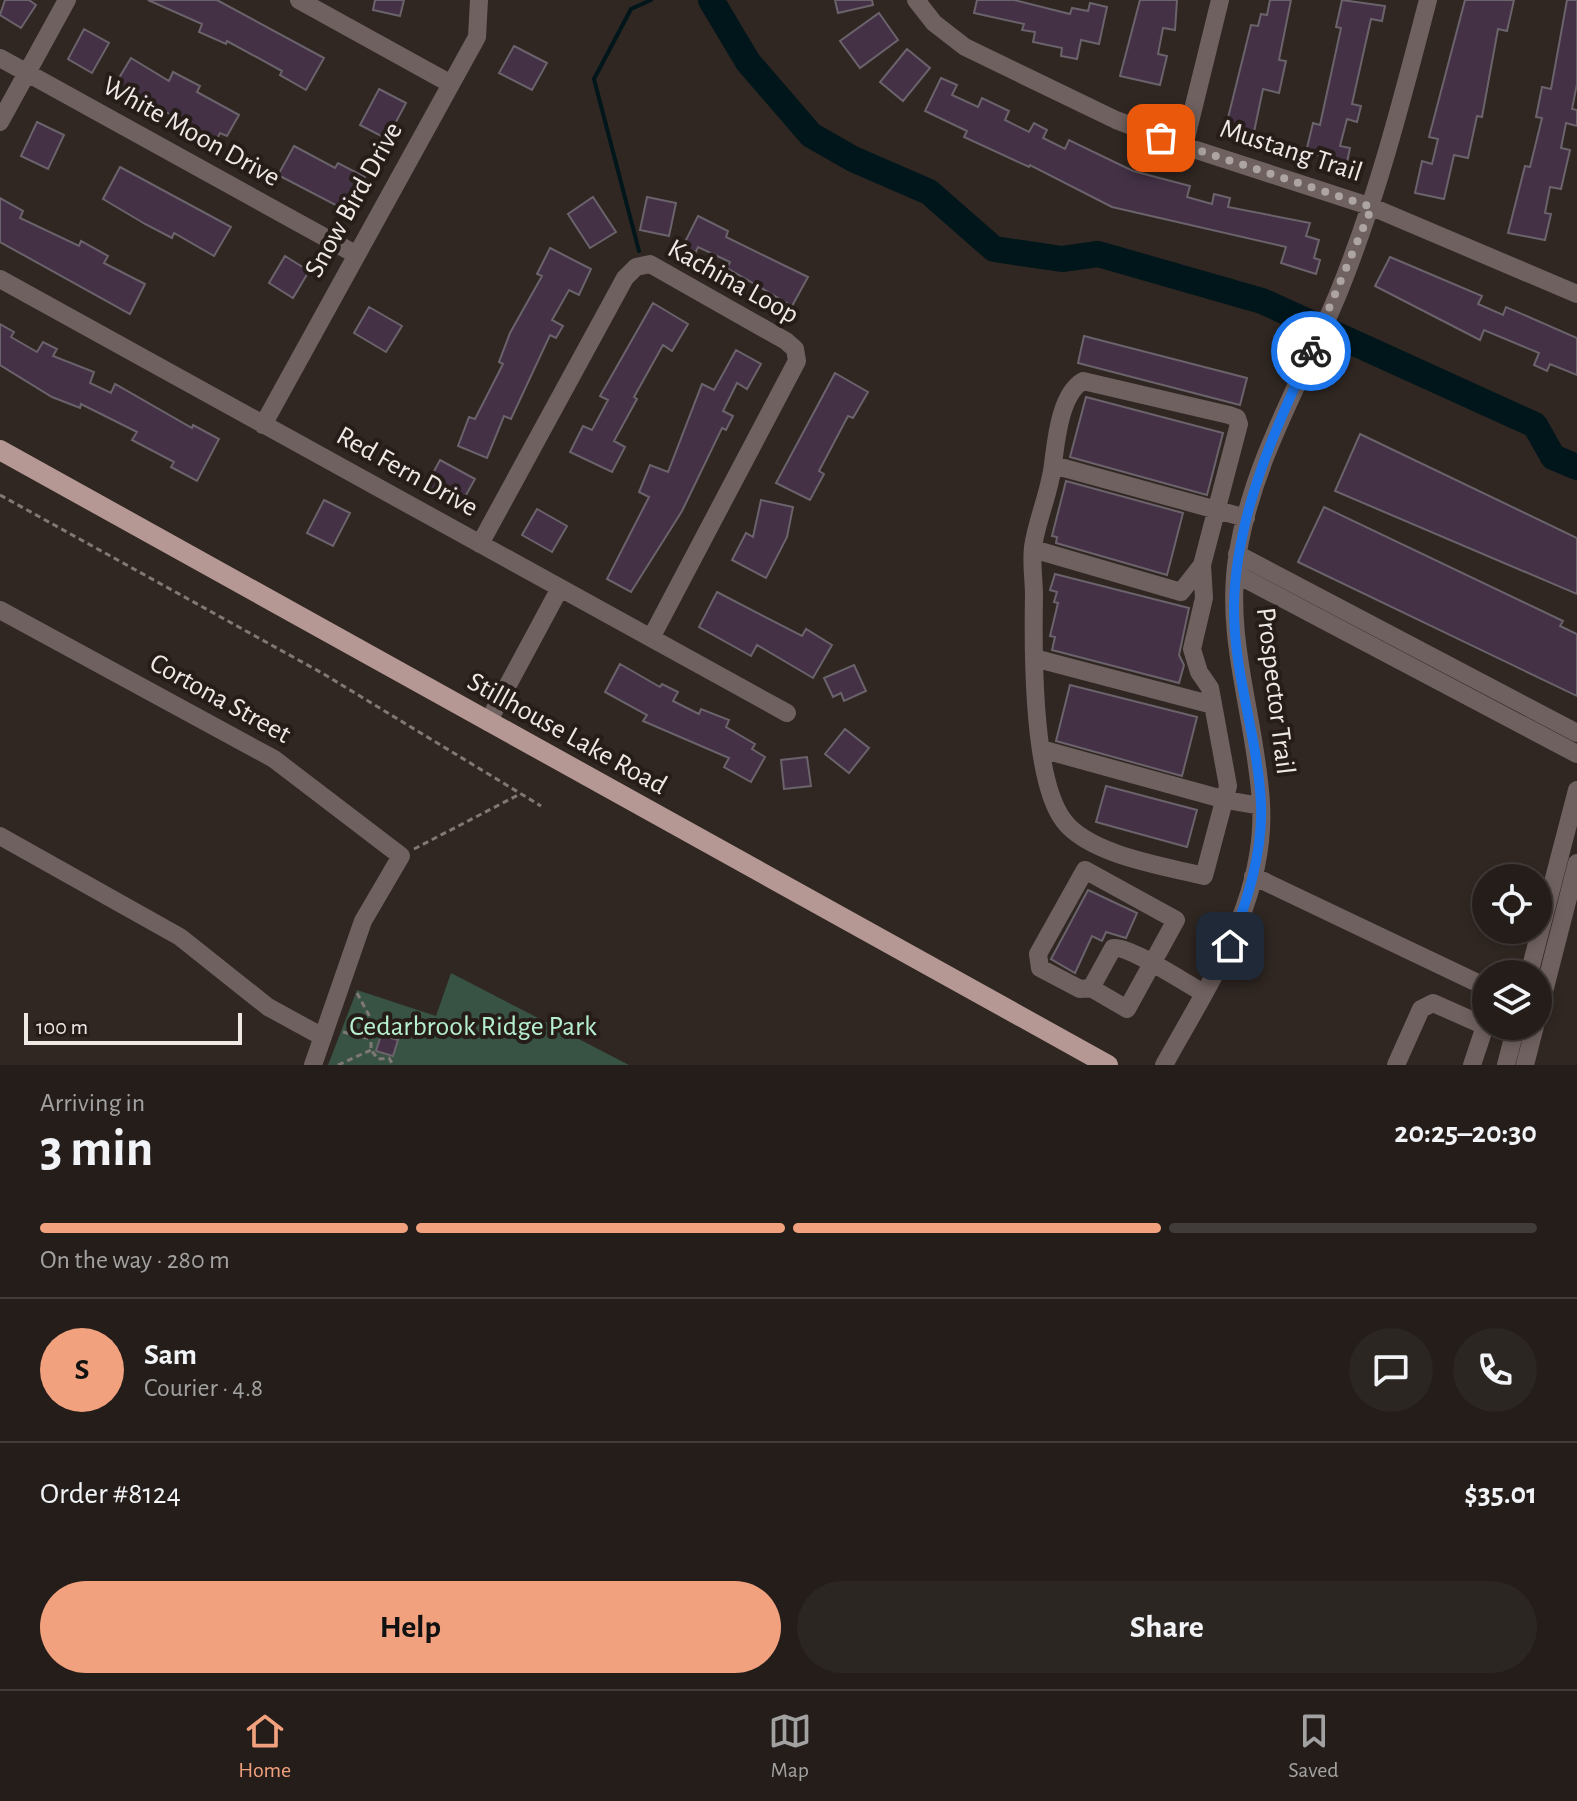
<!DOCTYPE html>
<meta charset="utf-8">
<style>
body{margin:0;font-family:"Alegreya Sans",sans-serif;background:#2c2623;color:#f1f3f6;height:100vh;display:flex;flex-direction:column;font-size:30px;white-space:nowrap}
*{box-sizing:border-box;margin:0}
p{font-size:26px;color:#a3a2a2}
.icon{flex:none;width:44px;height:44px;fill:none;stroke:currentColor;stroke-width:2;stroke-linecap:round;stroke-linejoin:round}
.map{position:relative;height:1065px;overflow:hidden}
.drawer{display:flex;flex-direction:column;background:#241d1a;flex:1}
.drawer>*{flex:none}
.controls{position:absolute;left:1472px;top:864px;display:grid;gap:16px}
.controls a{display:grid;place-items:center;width:80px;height:80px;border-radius:50%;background:#241d1a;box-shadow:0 4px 12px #0003,0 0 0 2px #413b39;font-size:40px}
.scale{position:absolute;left:24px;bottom:20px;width:218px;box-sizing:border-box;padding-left:8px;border:4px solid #efe9e6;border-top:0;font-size:22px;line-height:28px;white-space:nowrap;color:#efe9e6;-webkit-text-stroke:6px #261d19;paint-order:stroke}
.pin{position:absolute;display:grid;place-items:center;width:68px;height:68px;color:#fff;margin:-34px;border-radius:16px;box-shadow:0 4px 12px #0006}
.courier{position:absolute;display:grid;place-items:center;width:80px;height:80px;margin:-40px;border:6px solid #1a73e8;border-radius:50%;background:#fff;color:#222;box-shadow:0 2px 10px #0007}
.summary em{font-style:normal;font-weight:700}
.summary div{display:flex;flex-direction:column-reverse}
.summary{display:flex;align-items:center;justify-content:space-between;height:136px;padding:0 40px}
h1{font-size:52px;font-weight:700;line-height:60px}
.bar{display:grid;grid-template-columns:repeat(4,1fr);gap:12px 8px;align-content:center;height:96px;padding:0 40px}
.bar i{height:10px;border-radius:6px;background:#413b39}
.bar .active{background:#f1a17d}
.bar p{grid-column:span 4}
.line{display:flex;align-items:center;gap:20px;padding:0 40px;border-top:2px solid #413b39}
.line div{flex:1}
.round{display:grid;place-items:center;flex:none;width:84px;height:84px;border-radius:42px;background:#2c2623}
.button{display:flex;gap:16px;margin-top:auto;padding:16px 40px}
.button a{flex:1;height:92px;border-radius:48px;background:#f1a17d;color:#111;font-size:32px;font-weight:700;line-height:92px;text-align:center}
.button a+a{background:#2c2623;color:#f1f3f6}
.dock{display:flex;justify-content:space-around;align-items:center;height:112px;border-top:2px solid #413b39;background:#241d1a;font-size:22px;color:#a3a2a2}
.dock a{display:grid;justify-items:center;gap:4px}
.dock .active{color:#f1a17d}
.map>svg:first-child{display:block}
.green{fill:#385344}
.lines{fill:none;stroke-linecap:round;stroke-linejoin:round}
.stream{stroke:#00161b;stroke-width:4}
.river{stroke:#00161b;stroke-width:26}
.building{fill:#443146;stroke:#6a636b;stroke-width:2}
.path{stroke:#807874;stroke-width:3;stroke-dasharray:6 4;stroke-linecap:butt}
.minor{stroke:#6f615f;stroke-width:18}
.major{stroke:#b59893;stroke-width:20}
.done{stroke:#aca5a1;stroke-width:8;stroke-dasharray:0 14.4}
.route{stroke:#1a73e8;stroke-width:10}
.labels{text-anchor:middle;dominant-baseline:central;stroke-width:8;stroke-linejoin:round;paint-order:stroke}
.street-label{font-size:28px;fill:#efe9e6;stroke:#261d19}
.park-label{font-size:28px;fill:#b6efcf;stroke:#261d19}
</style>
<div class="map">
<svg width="1577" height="1065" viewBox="0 0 1577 1065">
<rect width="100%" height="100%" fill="#302722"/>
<path class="green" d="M451,973L629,1065H328L357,990L436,1016Z"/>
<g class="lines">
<path class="stream" d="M639,251L594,79L631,9L651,0"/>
<path class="river" d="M711,0L748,62L811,135L853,159L929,192L994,249L1062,259L1098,254L1262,301L1535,425L1553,457L1577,467"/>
</g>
<path class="building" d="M5,0H29L36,5L21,28L0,15Z
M148,0H217L324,58L306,90L280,75L282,71L227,41L226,44L199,32L202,24Z
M375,0H404L400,16L373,10Z
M835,0H872L873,5L838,13Z
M977,0H1014L1070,14L1072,8L1088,11L1090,3L1107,7L1099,44L1081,40L1077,59L1061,56L1062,48L1033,42L1035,32L1022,30L1024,24L974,13Z
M1140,0H1177L1175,30L1163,28L1158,54L1167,56L1160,85L1120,76Z
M1270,0H1291L1279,60L1286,61L1279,93L1263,89L1254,132L1226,126L1251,25L1258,26L1261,14L1267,15Z
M1342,0L1385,6L1382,21L1371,19L1352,104L1361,106L1357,122L1347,119L1340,146L1350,148L1347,162L1306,152L1313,123L1320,125L1341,28L1336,27Z
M1465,0H1514L1507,31L1498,29L1482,117L1477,116L1468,158L1454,155L1444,199L1415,193L1422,161L1432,164L1438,139L1429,137Z
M1567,0H1577V84L1572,109L1577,110V126L1566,123L1561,148L1570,150L1561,189L1550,187L1545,213L1551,214L1545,240L1508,233L1525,166L1530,167L1542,118L1536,117L1542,87L1551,89Z
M879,13L898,40L860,68L840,41Z
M84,29L109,43L92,73L68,59Z
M514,46L547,63L532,90L499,73Z
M907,49L930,68L903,101L880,82Z
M131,58L169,81L173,72L200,86L197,92L239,115L227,136L220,133L216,141L116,83Z
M941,78L957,85L952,95L978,107L982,98L1009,111L1005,120L1029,132L1034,123L1047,130L1043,138L1065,149L1069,140L1133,171L1190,186L1187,197L1212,204L1214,194L1230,198L1228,207L1310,223L1306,236L1319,240L1314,258L1320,260L1316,274L1281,263L1286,247L1112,207L1030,165L1029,167L964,137L967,131L925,111Z
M379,89L406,103L387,139L360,125Z
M37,122L64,135L48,169L21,156Z
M294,146L335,168L338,163L365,177L347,211L278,175Z
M120,167L231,227L214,256L174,233L172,238L145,224L103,199Z
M593,197L616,232L590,248L568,214Z
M647,197L676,203L669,236L640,230Z
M0,198L23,211L20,218L79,246L81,241L108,256L104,263L145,284L130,314L0,242Z
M698,216L728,231L726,237L808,277L792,306L727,268L730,262L698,247L696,252L683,246Z
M550,248L591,269L579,295L569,290L552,320L563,326L556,338L550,335L511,419L504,416L487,458L458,446L469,417L475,419L503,364L499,362L510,333L542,276L537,274Z
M285,256L309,271L293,298L269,283Z
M1390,257L1482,296L1478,304L1503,315L1506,307L1577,338V375L1550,364L1547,371L1534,365L1539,353L1484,330L1480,340L1375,286Z
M653,303L688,324L672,351L663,345L634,397L637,399L614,441L625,447L612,472L570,452L583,426L592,430L608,400L600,396Z
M369,307L402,326L386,352L354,333Z
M0,324L14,332L11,337L37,352L43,342L57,349L53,356L94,372L90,383L111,393L115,384L192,428L193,425L219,439L197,481L171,467L174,462L132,440L137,432L81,404L80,408L52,397L0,365Z
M1084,336L1247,378L1240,405L1078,363Z
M736,350L761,364L747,389L737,383L723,411L733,416L726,430L722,428L682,511L631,592L607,579L649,497L639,492L650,465L668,472L702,384L714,390Z
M835,373L868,392L853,418L848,416L819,471L824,474L810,500L776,483Z
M1086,397L1223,433L1207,495L1070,457Z
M1360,434L1577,538V594L1335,491Z
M440,460L475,479L461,504L426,486Z
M1066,481L1183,513L1167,575L1056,543L1057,537L1052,536Z
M324,500L350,513L333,546L307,533Z
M761,500L793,507L787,537L766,578L732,560L746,533L753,537Z
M1324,507L1563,621L1560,626L1577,634V696L1298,562Z
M537,509L567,526L552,552L522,535Z
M1055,574L1189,608L1179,655L1184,665L1179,683L1052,650L1055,637L1050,636L1058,603L1054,602L1057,592L1050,590Z
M717,592L802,636L806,629L832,645L813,678L757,645L751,656L699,627Z
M620,664L660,687L662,684L678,692L673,701L699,714L701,709L729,720L726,727L755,744L752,749L765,757L751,782L724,767L729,758L643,721L647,715L605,692Z
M854,665L866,691L844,701L841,693L833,697L824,678Z
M1070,685L1197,717L1182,776L1056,741Z
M845,729L869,748L849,773L825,754Z
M807,757L811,786L784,789L781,760Z
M1106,786L1197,810L1187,847L1096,822Z
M1088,890L1137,913L1126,938L1106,932L1102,941L1092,936L1075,973L1051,959Z
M381,1035L398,1040L393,1056L376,1051Z"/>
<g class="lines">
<path class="path" d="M0,495L322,673L541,806
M414,849L520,794
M357,993L378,1032
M384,1028L371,1039V1050L378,1059L389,1058L393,1065
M343,1032L371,1039
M338,1065L371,1050"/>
<path class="minor" d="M299,0L451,84
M916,0L934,23L965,47L1116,120L1184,146L1372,207L1577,294
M0,58L355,254
M0,122L67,0
M1184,146L1220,0
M0,279L787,713
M1083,381L1229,415L1237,418L1239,424L1202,565L1204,598L1192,649L1199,672L1210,688L1228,786L1204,876C1164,866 1090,855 1064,821C1032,780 1033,648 1034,595C1034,580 1031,563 1033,547C1037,519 1050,492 1053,464C1056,441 1060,394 1083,381Z
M263,425L477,37L479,0
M1053,465L1246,518
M480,544L625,278L636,267L650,264L786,341L795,349L797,361L651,638
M1033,549L1181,592L1202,565
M1237,554L1577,733
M1236,574L1577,754
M0,610L274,759L401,856L363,921L313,1065
M1034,658L1213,705
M488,722L560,588
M1041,749L1226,800L1261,806
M0,836L180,937L268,1007L323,1037
M1253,876L1486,987
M1529,974L1577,790
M1091,988L1127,1009L1176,920L1085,870L1038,954L1040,968L1080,989L1091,988L1113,948C1129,945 1186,984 1204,993
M1538,1015L1577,863
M1164,1065C1208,985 1267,899 1261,803C1256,718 1223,637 1238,552C1253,461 1303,378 1338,294C1377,198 1402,100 1428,0
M1396,1065L1421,1009L1433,1003L1485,1026
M1472,1065L1486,1023
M1506,1065L1516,1026
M1525,1065L1535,1026"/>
<path class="major" d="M0,450L1108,1065"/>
</g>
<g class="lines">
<path class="done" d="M1161,138L1372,207L1311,351"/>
<path class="route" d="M1230,946C1247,901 1263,853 1261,804C1258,737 1233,673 1234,605C1236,515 1274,432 1311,351"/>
</g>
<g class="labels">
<g class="street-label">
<text transform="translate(191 132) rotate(29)">White Moon Drive</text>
<text transform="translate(1291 151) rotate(18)">Mustang Trail</text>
<text transform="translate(354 200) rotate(-61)">Snow Bird Drive</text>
<text transform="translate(733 282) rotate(29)">Kachina Loop</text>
<text transform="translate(407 472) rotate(29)">Red Fern Drive</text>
<text transform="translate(1275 691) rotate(83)">Prospector Trail</text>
<text transform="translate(220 699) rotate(29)">Cortona Street</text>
<text transform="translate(567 734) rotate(29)">Stillhouse Lake Road</text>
</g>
<g class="park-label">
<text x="473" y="1027">Cedarbrook Ridge Park</text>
</g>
</g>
</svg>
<div class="controls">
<a><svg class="icon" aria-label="locate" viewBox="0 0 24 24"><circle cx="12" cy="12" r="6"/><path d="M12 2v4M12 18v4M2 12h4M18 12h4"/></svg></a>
<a><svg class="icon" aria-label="layers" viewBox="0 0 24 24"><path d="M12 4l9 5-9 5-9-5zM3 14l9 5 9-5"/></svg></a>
</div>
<div class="scale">100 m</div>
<div class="pin" style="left:1161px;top:138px;background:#ea580c"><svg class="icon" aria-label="bag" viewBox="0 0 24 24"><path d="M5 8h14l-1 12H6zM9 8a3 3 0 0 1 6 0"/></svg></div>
<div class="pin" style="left:1230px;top:946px;background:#1f2937"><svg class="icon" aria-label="home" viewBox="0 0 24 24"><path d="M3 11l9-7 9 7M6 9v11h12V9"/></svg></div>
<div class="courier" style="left:1311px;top:351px"><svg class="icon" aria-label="bike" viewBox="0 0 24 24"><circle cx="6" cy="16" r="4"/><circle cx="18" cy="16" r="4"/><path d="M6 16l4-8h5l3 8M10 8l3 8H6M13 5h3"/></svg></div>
</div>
<section class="drawer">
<div class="summary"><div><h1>3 min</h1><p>Arriving in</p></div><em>20:25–20:30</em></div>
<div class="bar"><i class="active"></i><i class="active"></i><i class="active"></i><i></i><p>On the way · 280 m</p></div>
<div class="line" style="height:144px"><b class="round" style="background:#f1a17d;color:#111">S</b><div><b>Sam</b><p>Courier · 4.8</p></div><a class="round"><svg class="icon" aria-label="chat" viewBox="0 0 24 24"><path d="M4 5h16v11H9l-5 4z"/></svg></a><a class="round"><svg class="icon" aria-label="phone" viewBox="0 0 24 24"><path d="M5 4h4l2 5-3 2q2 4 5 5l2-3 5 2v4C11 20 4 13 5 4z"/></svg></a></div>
<div class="line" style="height:104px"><div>Order #8124</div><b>$35.01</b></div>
<div class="button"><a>Help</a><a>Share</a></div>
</section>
<nav class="dock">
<a class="active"><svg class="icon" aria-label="home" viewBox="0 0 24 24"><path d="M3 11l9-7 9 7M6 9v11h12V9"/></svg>Home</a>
<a><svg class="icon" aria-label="map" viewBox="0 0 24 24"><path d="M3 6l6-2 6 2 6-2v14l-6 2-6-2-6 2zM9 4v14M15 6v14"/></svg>Map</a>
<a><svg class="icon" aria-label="saved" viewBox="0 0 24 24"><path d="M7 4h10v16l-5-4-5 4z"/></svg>Saved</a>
</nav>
